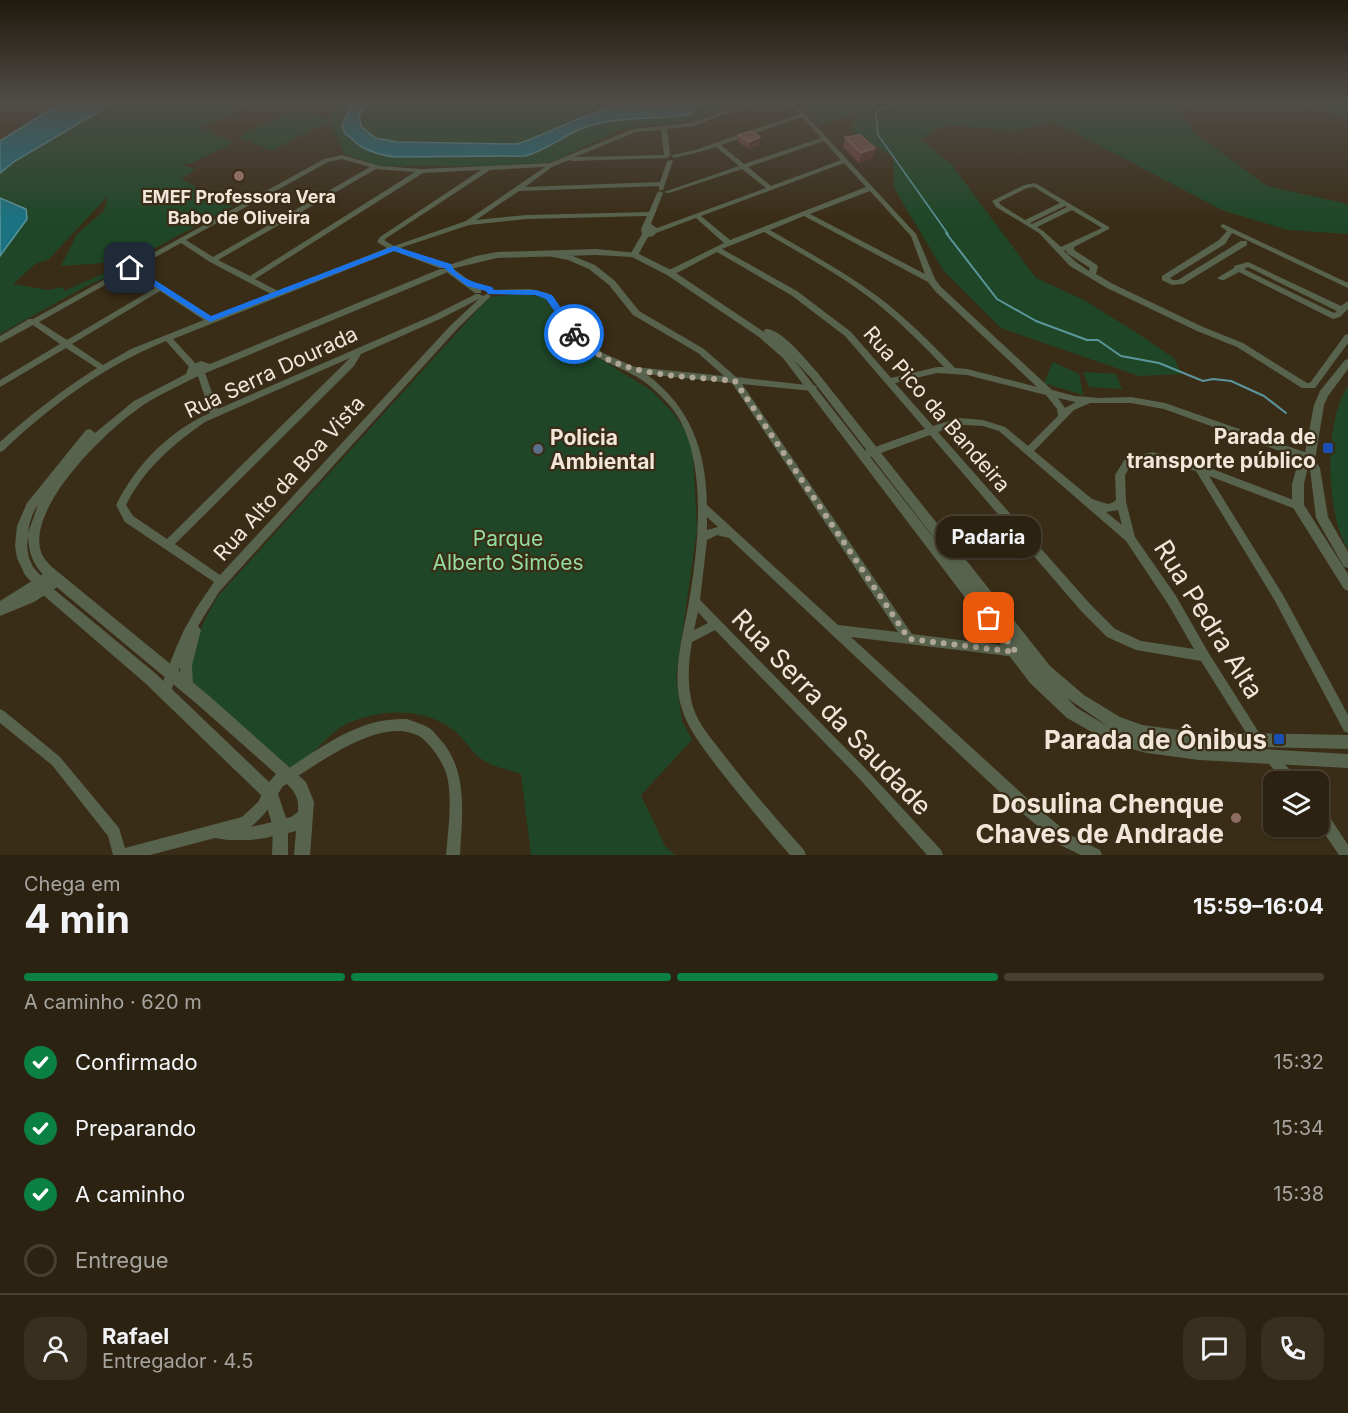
<!DOCTYPE html>
<html lang="pt">
<meta charset="utf-8">
<style>
body{margin:0;font-family:Inter,sans-serif;background:#382f1f;color:#f1f3f6;height:100vh;display:flex;flex-direction:column;font-size:22px;white-space:nowrap}
*{box-sizing:border-box;margin:0}
p{font-size:20px;color:#a6a49f}
.icon{flex:none;width:33px;height:33px;fill:none;stroke:currentColor;stroke-width:2;stroke-linecap:round;stroke-linejoin:round}
.map{position:relative;height:855px;overflow:hidden}
.side{display:flex;flex-direction:column;background:#2c2211;flex:1}
.side>*{flex:none}
.tools{position:absolute;left:1263px;top:771px;display:grid;gap:12px}
.tools a{display:grid;place-items:center;width:66px;height:66px;border-radius:12px;background:#2c2211;box-shadow:0 2px 4px #0004,0 0 0 2px #483f31;font-size:30px}
.pin{position:absolute;display:grid;place-items:center;width:51px;height:51px;color:#fff;margin:-26px;border-radius:12px;box-shadow:0 3px 9px #0006}
.courier{position:absolute;display:grid;place-items:center;width:60px;height:60px;margin:-30px;border:4px solid #1a73e8;border-radius:50%;background:#fff;color:#222;box-shadow:0 2px 8px #0007}
.bubble{position:absolute;height:42px;border-radius:18px;background:#2c2211;box-shadow:0 2px 4px #0004,0 0 0 2px #483f31;font-size:20px;font-weight:700;line-height:42px;text-align:center}
.overview em{font-style:normal;font-weight:700}
.overview div{display:flex;flex-direction:column-reverse}
.overview{display:flex;align-items:center;justify-content:space-between;height:102px;padding:0 24px}
h1{font-size:39px;font-weight:700;line-height:45px}
.bar{display:grid;grid-template-columns:repeat(4,1fr);gap:9px 6px;align-content:center;height:72px;padding:0 24px}
.bar i{height:8px;border-radius:4px;background:#483f31}
.bar .selected{background:#0b8043}
.bar p{grid-column:span 4}
.line{display:flex;align-items:center;gap:15px;padding:0 24px;border-top:2px solid #483f31}
.line div{flex:1}
.round{display:grid;place-items:center;flex:none;width:63px;height:63px;border-radius:18px;background:#382f1f}
ol{padding:0 24px;list-style:none}
li{display:flex;align-items:center;gap:18px;height:66px}
li p{margin-inline-start:auto}
li .icon{padding:6px;border-radius:50%;background:#0b8043;color:#fff;stroke-width:4}
li:last-child{color:#a6a49f}
li i{width:33px;height:33px;border:3px solid #483f31;border-radius:50%}
.map>svg:first-child{display:block}
.green{fill:#1f4727}
.water{fill:#1b7382;stroke:#5b969c;stroke-width:1.5}
.lines{fill:none;stroke-linecap:round;stroke-linejoin:round}
.stream-far1{stroke:#5b969c;stroke-width:1.5}
.stream{stroke:#5b969c;stroke-width:2}
.minor{fill:#58634d;fill-rule:evenodd}
.tertiary{fill:#58634d;fill-rule:evenodd}
.wall{fill:#764040}
.shaded-wall{fill:#593128}
.building{fill:#835250;stroke:#946966;stroke-width:1.5}
.route{fill:#1a73e8}
.done{stroke:#b0a696;stroke-width:6;stroke-dasharray:0 10.8}
.education-dot{fill:#8d6e63;stroke:#3a2d17;stroke-width:2}
.transit-dot{fill:#1a4fb4;stroke:#3a2d17;stroke-width:2}
.service-dot{fill:#5c6f8a;stroke:#3a2d17;stroke-width:2}
.labels{text-anchor:middle;dominant-baseline:central;stroke-width:4.5;stroke-linejoin:round;paint-order:stroke}
.far-poi-label{font-size:18px;font-weight:bold;fill:#f0e7da;stroke:#3a2d17}
.street-label{font-size:21px;fill:#f0e7da;stroke:#3a2d17}
.poi-label{font-size:21px;font-weight:bold;fill:#f0e7da;stroke:#3a2d17;text-anchor:end}
.park-label{font-size:21px;fill:#94db9e;stroke:#3a2d17}
.near-street-label{font-size:26px;fill:#f0e7da;stroke:#3a2d17}
.near-poi-label{font-size:26px;font-weight:bold;fill:#f0e7da;stroke:#3a2d17;text-anchor:end}
</style>
<div class="map">
<svg width="1348" height="855" viewBox="0 0 1348 855">
<rect width="100%" height="100%" fill="#3a2d17"/>
<path class="green" d="M115,102H261L201,127L233,143L190,164L179,163L195,170L181,179L233,206L131,261L61,266L77,234L104,211L108,196L48,260L35,264L13,284L48,290L63,287L64,291L121,266L130,268L90,284L0,334V256L27,219L18,204L0,198V173L15,161Z
M335,102H754L689,121L625,128L551,162L489,166H381L344,154L330,121L271,151L239,137L299,107L330,120Z
M798,102H1216L1179,110L1191,130L1267,186L1348,204V234L1288,230L1222,210L1053,121L1017,131L946,125L920,139L952,165L1036,278L1084,300L1140,335L1175,359L1181,374L1139,376L1001,328L943,270L894,188L893,157L853,132L854,115L819,124Z
M1285,102H1348V118Z
M509,295H532L544,298L576,344L652,391L674,414L689,436L693,457L697,529L676,677L682,721L692,740L641,795L665,846L675,855H531L521,774C510,770 497,768 486,762C475,756 466,742 457,733C429,708 387,708 353,721C328,730 315,757 291,768L190,685C191,647 199,627 219,595L483,304L491,297Z
M1053,362L1079,374L1083,395L1044,383Z
M1083,372L1116,374L1122,389L1089,387Z
M1348,386V549C1325,513 1324,421 1348,386Z"/>
<path class="water" d="M62,102H115L15,161L0,173V141Z
M352,102H368L359,116L361,126L375,138L398,142L516,144C553,133 585,111 624,105C641,103 653,108 670,107L675,102H700L693,113L683,116C652,119 619,117 589,126C565,133 549,150 525,156L397,157C383,156 372,153 360,146C354,142 352,137 345,134L342,126Z
M0,198L26,209L27,219L0,256Z"/>
<g class="lines">
<path class="stream-far1" d="M897,102L876,112L878,135L948,234"/>
<path class="stream" d="M946,233L997,299L1036,321L1087,340H1098L1121,356L1159,363L1203,381L1213,379L1231,381L1264,396L1286,413"/>
<path class="minor" d="M757,102H765L722,115L695,126L667,129L670,155L667,158L572,161L569,160L552,167L525,187L660,182L667,161L672,160L673,161L663,190H659V186L519,191L476,220L526,215L649,212L657,193L660,191L663,193L651,224L657,228L766,188L742,169L669,193L664,192L739,166L716,147L699,152L674,158L671,156L672,155L695,150L799,114L784,102H790L805,114L916,234L935,279L941,287L1052,390L1075,396L1100,398L1131,397L1165,403L1313,455L1315,458L1313,461L1310,462L1164,409L1131,403H1090L1074,410L1034,451L1092,499L1108,504L1112,503L1116,500L1115,475L1125,459L1152,452L1189,460L1301,503L1303,506L1301,509L1298,510L1209,476L1283,595L1348,715V733L1344,731L1275,601L1196,471L1152,460L1131,465L1125,475L1126,502L1135,537L1176,596L1208,652L1263,739L1265,743L1263,747L1259,749L1255,747L1201,661L1136,650L1107,637L1082,612L930,435L870,457H864L862,454L864,451L925,429L845,336L791,295L717,252L673,275H667V271L724,243L696,218L656,233L653,236L648,237L638,255L634,257L630,255L642,234L641,229L647,216L526,219L469,225L400,248L445,264V268H439L394,251L173,339L197,365L198,367L197,369H191L166,341C103,367 52,404 3,451L0,452V442C30,415 62,390 97,368L66,348L0,387V380L60,344L33,325L0,343V336L29,319H33L324,159L342,155L380,166L422,169L550,163L633,129L692,123L718,113ZM802,117L821,138L744,164L721,145ZM661,130L664,155L575,157L636,132ZM824,141L841,160L771,186L748,167ZM342,159L370,167L213,257L186,240L328,162ZM844,163L866,187L730,240L701,216ZM545,167L466,221L394,246L385,241V239L490,170ZM376,169L415,172L250,276L218,260ZM481,170L380,237L377,242L387,248L278,291L255,279L423,173ZM870,191L911,236L925,274L810,214ZM804,216L928,282L935,291L1037,387L967,369L955,368C931,343 905,317 877,296C843,271 806,251 770,230ZM764,232C801,254 840,274 874,301C899,321 922,344 944,367H937L891,378L851,332L797,291L722,249ZM181,243L210,262L271,294L212,317L136,268ZM130,271L155,288L67,340L39,322ZM160,291L204,320L131,349L103,365L72,344ZM937,373L967,375L1046,395L1057,409L1058,416L1028,446L1005,427L983,420L959,418L933,426L895,383ZM1058,398L1075,402H1076L1065,408ZM965,425L983,426L999,431L1126,541L1168,604L1194,649L1141,641L1115,629L1090,604L938,432L953,426ZM1118,510L1122,525L1106,512Z
M1035,183L1109,227V229L1074,247V250L1097,265L1098,267L1096,274L1113,284L1203,327L1243,343L1307,383H1310L1345,335L1348,334V343L1315,388H1302L1237,347L1197,331L1107,288L1070,266L1039,233L996,207L992,201L1024,185ZM1034,187L1060,203L1025,220L1001,205L999,202L1027,188ZM1065,206L1067,207L1032,224L1030,223ZM1072,210L1102,228L1061,247L1043,231L1037,227ZM1066,250L1067,253L1090,268L1089,271L1076,262L1064,251Z
M1223,224L1348,283V288L1232,233L1225,244L1170,278L1173,280H1178L1241,241H1247V245L1183,284L1172,285L1162,280V276L1219,240L1227,231L1220,226Z
M548,252L573,256L595,265L615,281L639,311L704,349L736,377L816,386L817,388L813,391L742,384L912,634L1016,647L1020,648L1022,652L1020,656L1016,657L851,637L1031,802L1070,835L1100,850L1102,855H1081L1060,845L1021,812L729,538L717,535L707,540L700,600L865,768L941,850L943,855H927L857,776L715,630L692,642C688,664 687,686 693,707C698,723 710,737 720,750C747,785 775,818 804,850L806,855H790C764,825 739,795 715,764C702,746 687,728 681,706C672,673 682,640 688,607C698,552 708,467 678,417C671,405 660,395 650,386C632,371 610,366 591,353C582,346 572,338 565,328C557,318 553,302 541,296C526,290 506,294 491,294L487,292L491,290L530,289L547,293L554,298L570,324L586,340L603,353L635,367L724,376L698,353L633,315L609,285L589,269L568,260L548,256ZM646,374L732,383L898,632L838,625L707,505C706,451 691,407 646,374ZM707,517L718,527L707,530ZM698,612L708,623L694,630Z
M1248,262L1341,306L1348,301V309L1340,317L1333,319L1239,272L1224,280H1221L1217,278L1234,268V266ZM1248,267L1337,311L1334,313L1244,269Z
M445,267H451L481,289V293H475L445,271Z
M476,294H479L483,296L487,294L491,296L457,329L219,592L198,626L201,630L192,665L193,687L191,691L187,693L183,691L181,687L180,667L169,696L165,698L161,696L159,692L176,648L184,630L197,607L214,582L125,522L116,505C136,465 169,431 210,413L197,373L198,371H204L205,373L218,409L434,315ZM479,299L451,325L220,575L175,544L354,366L361,354L440,319ZM350,358L167,539L133,516L126,505C144,469 172,445 205,422Z
M51,569L55,571L56,574L54,578L58,576L62,578L63,581L62,584L34,602L0,616V601Z
M0,709L4,711L60,757L119,828L125,848L242,817L258,802L265,788L270,787L275,788L276,793C269,810 264,815 251,827L281,820L286,822L288,827L286,832L266,838L251,840H228L215,838L150,855H113L108,836L52,765L0,723Z
M407,719C414,722 423,724 429,728C433,730 436,735 439,738C469,770 462,815 460,855H446C448,831 452,805 448,781C446,768 438,755 429,745C426,742 423,738 419,736C382,716 324,760 293,779L289,781L285,779L283,775L285,771C313,752 354,723 388,720C395,719 401,719 407,719Z
M1270,750L1274,752L1297,778L1299,782H1284L1266,760L1264,756L1266,752Z
M1318,806L1323,807L1348,845V855H1339L1318,824Z"/>
<path class="tertiary" d="M596,249L637,253L673,271L764,332L765,329C780,327 807,361 817,372L1050,666L1084,695L1120,717L1142,725L1194,732L1348,735V749L1212,746L1348,754V768L1199,760L1147,753L1113,744L1067,718L1030,683L783,358L759,337L667,275L632,257L596,255L497,258L447,270L446,273L196,377C175,388 153,397 135,411C102,435 27,508 41,552C43,558 48,563 52,567L207,694L306,782L314,802L310,855H294L296,831L288,833V855H272L273,827L264,798L145,683L42,594L25,575L17,558L15,546L17,526L27,503L86,430L90,429L95,433L134,401L186,374L189,366L201,361L210,364L440,269H445L446,266L476,256L497,252ZM794,360L811,378L955,565ZM38,505L28,533C29,524 32,513 38,505ZM28,536C29,555 33,564 47,579L197,704L276,774L269,782L155,673L50,586L33,567L29,558L27,546ZM1067,698L1109,727L1077,708ZM287,784C296,793 299,799 298,812L291,817L286,818L278,794L283,786Z
M1348,359V369L1328,396L1324,405L1315,460L1320,468L1328,517L1348,552V568L1344,567L1316,518L1310,469L1308,467L1304,484V505L1348,574V591L1344,589L1292,506V484L1298,463L1299,460L1304,458L1314,405L1320,391L1345,360Z"/>
</g>
<path class="wall" d="M738,135L760,144L749,149L738,142Z
M845,137L875,148L873,158L859,163L843,147Z"/>
<path class="shaded-wall" d="M760,137V144L749,149V142Z
M875,148L873,158L859,163L861,153Z"/>
<path class="building" d="M751,131L760,137L749,142L738,135Z
M860,135L875,148L861,153L845,137Z"/>
<linearGradient id="sky" x2="0" y2="1"><stop stop-color="#20190d"/><stop offset="0.46" stop-color="#4f4c47"/><stop offset="1" stop-color="#4f4c47" stop-opacity="0"/></linearGradient>
<rect width="1348" height="221" fill="url(#sky)"/>
<path class="route" d="M394,246L451,264C457,279 478,283 492,287L494,290H536L552,295L579,334L571,336L546,299L535,295L488,294L486,291L467,286L444,268L394,251L210,322L126,268L133,266L211,316Z"/>
<g class="lines">
<path class="done" d="M574,334C613,379 681,375 735,381L909,639L1016,652L989,618"/>
</g>
<g class="education-dot">
<circle cx="239" cy="176" r="6"/>
<circle cx="1236" cy="818" r="6"/>
</g>
<g class="transit-dot">
<rect x="1322" y="442" width="12" height="12" rx="3"/>
<rect x="1273" y="733" width="12" height="12" rx="3"/>
</g>
<circle class="service-dot" cx="538" cy="449" r="6"/>
<g class="labels">
<g class="far-poi-label">
<text x="239" y="196">EMEF Professora Vera<tspan x="239" dy="21">Babo de Oliveira</tspan></text>
</g>
<g class="street-label">
<text transform="translate(271 372) rotate(-25)">Rua Serra Dourada</text>
<text transform="translate(937 409) rotate(49)">Rua Pico da Bandeira</text>
<text transform="translate(289 478) rotate(-48)">Rua Alto da Boa Vista</text>
</g>
<g class="poi-label">
<text x="1316" y="436">Parada de<tspan x="1316" dy="24">transporte público</tspan></text>
<text x="550" y="437" text-anchor="start">Policia<tspan x="550" dy="24">Ambiental</tspan></text>
</g>
<g class="park-label">
<text x="508" y="538">Parque<tspan x="508" dy="24">Alberto Simões</tspan></text>
</g>
<g class="near-street-label">
<text transform="translate(1209 619) rotate(58)">Rua Pedra Alta</text>
<text transform="translate(832 712) rotate(46)">Rua Serra da Saudade</text>
</g>
<g class="near-poi-label">
<text x="1267" y="739">Parada de Ônibus</text>
<text x="1224" y="803">Dosulina Chenque<tspan x="1224" dy="30">Chaves de Andrade</tspan></text>
</g>
</g>
</svg>
<div class="tools">
<a><svg class="icon" aria-label="layers" viewBox="0 0 24 24"><path d="M12 4l9 5-9 5-9-5zM3 14l9 5 9-5"/></svg></a>
</div>
<div class="pin" style="left:989px;top:618px;background:#ea580c"><svg class="icon" aria-label="bag" viewBox="0 0 24 24"><path d="M5 8h14l-1 12H6zM9 8a3 3 0 0 1 6 0"/></svg></div>
<div class="pin" style="left:130px;top:268px;background:#1f2937"><svg class="icon" aria-label="home" viewBox="0 0 24 24"><path d="M3 11l9-7 9 7M6 9v11h12V9"/></svg></div>
<div class="courier" style="left:574px;top:334px"><svg class="icon" aria-label="bike" viewBox="0 0 24 24"><circle cx="6" cy="16" r="4"/><circle cx="18" cy="16" r="4"/><path d="M6 16l4-8h5l3 8M10 8l3 8H6M13 5h3"/></svg></div>
<div class="bubble" style="left:936px;top:516px;width:105px">Padaria</div>
</div>
<section class="side">
<div class="overview"><div><h1>4 min</h1><p>Chega em</p></div><em>15:59–16:04</em></div>
<div class="bar"><i class="selected"></i><i class="selected"></i><i class="selected"></i><i></i><p>A caminho · 620 m</p></div>
<ol>
<li><svg class="icon" aria-label="check" viewBox="0 0 24 24"><path d="M5 12l5 5 9-10"/></svg>Confirmado<p>15:32</p></li>
<li><svg class="icon" aria-label="check" viewBox="0 0 24 24"><path d="M5 12l5 5 9-10"/></svg>Preparando<p>15:34</p></li>
<li><svg class="icon" aria-label="check" viewBox="0 0 24 24"><path d="M5 12l5 5 9-10"/></svg>A caminho<p>15:38</p></li>
<li><i></i>Entregue</li>
</ol>
<div class="line" style="height:108px"><a class="round"><svg class="icon" aria-label="person" viewBox="0 0 24 24"><circle cx="12" cy="8" r="4"/><path d="M4 21q1-7 8-7t8 7"/></svg></a><div><b>Rafael</b><p>Entregador · 4.5</p></div><a class="round"><svg class="icon" aria-label="chat" viewBox="0 0 24 24"><path d="M4 5h16v11H9l-5 4z"/></svg></a><a class="round"><svg class="icon" aria-label="phone" viewBox="0 0 24 24"><path d="M5 4h4l2 5-3 2q2 4 5 5l2-3 5 2v4C11 20 4 13 5 4z"/></svg></a></div>
</section>
